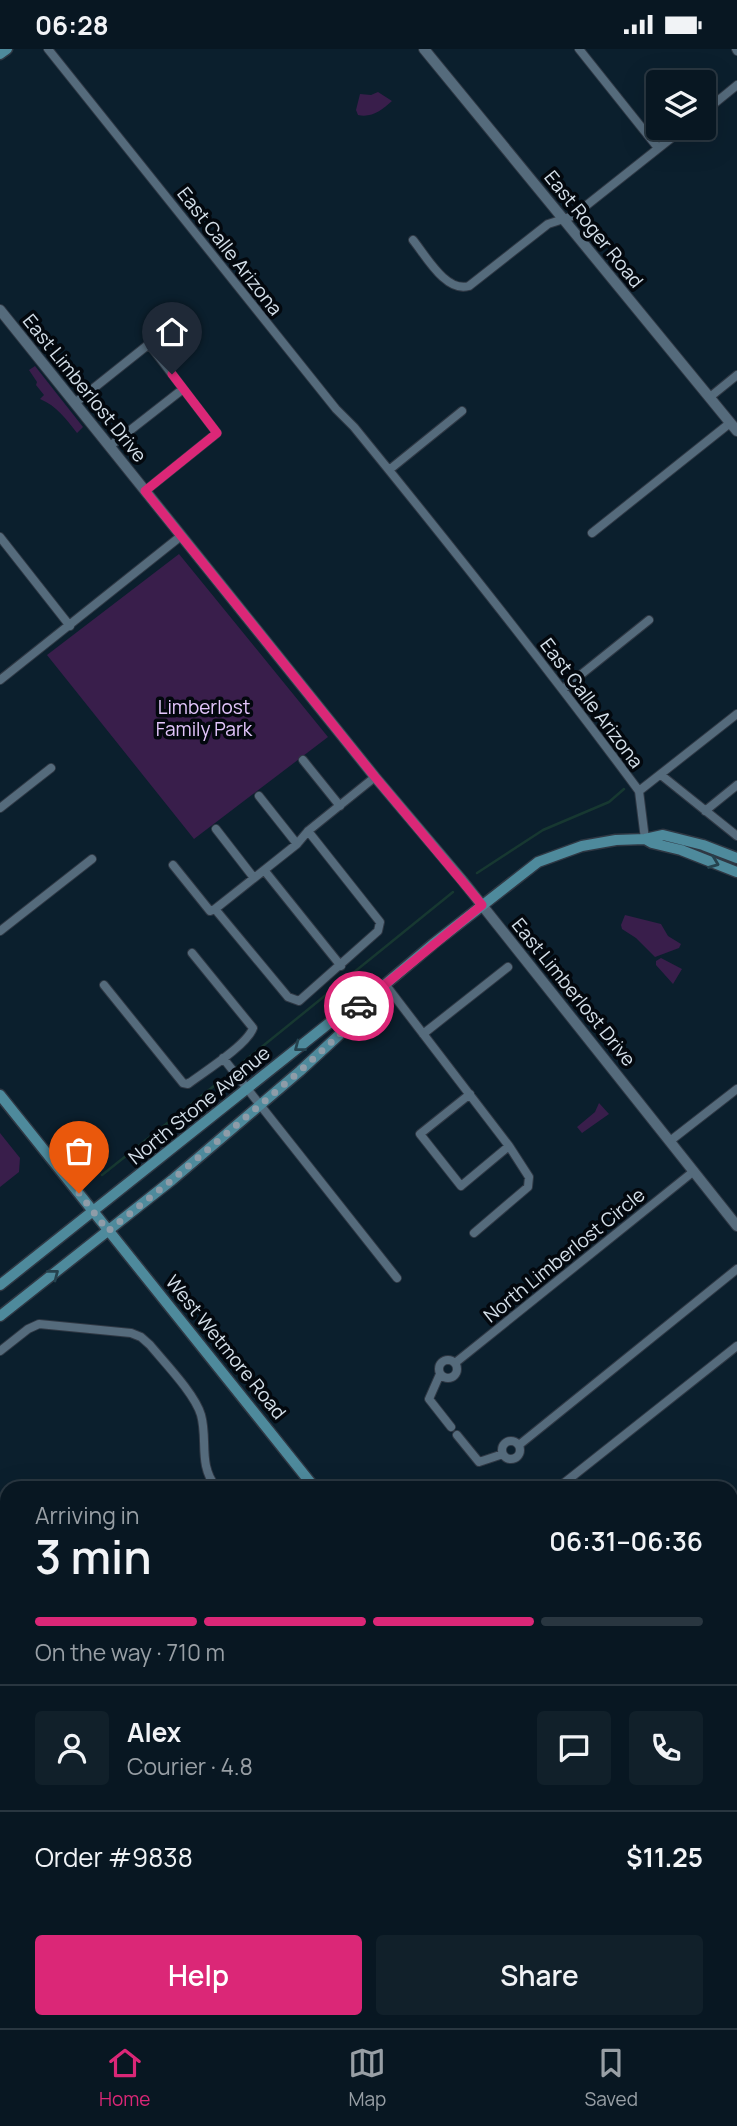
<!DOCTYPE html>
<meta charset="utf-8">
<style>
body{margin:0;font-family:Manrope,sans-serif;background:#11202a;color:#f1f3f6;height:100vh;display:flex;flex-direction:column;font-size:26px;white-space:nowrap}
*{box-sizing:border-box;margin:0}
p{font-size:23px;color:#989fa5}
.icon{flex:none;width:38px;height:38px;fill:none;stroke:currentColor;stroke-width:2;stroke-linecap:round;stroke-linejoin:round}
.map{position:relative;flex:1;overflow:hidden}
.drawer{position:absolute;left:0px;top:1432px;width:738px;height:548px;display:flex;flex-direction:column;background:#081722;border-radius:21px 21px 0 0;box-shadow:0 7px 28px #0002,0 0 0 2px #293640}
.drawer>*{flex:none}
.buttons{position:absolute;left:646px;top:21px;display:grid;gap:14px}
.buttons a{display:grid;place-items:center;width:70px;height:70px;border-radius:7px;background:#081722;box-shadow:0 7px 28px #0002,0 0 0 2px #293640;font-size:35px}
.pin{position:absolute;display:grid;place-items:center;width:60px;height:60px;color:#fff;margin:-72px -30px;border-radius:50% 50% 50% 0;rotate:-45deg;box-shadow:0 0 7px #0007}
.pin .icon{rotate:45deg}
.courier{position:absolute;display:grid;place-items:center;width:70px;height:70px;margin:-35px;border:5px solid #db2777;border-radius:50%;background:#fff;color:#222;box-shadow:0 2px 9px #0007}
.overview em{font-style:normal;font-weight:600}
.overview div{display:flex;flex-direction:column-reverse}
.overview{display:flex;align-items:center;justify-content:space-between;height:119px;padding:0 35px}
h1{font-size:46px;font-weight:600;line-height:52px}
.bar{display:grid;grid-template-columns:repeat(4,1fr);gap:10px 7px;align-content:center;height:84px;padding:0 35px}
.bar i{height:9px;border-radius:5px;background:#293640}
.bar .selected{background:#db2777}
.bar p{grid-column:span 4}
.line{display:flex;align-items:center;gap:18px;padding:0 35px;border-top:2px solid #293640}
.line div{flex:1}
.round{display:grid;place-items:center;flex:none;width:74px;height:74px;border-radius:7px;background:#11202a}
.cta{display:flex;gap:14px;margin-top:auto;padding:14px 35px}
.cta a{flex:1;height:80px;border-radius:7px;background:#db2777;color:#fff;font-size:28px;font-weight:600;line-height:80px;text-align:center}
.cta a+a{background:#11202a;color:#f1f3f6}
.status{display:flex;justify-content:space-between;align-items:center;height:49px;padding:0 35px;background:#081722;direction:ltr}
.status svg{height:19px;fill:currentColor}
.tabs{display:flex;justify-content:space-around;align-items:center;height:98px;border-top:2px solid #293640;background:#081722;font-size:19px;color:#989fa5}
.tabs a{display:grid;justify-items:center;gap:4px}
.tabs .selected{color:#db2777}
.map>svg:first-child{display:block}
.green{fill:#391e4b}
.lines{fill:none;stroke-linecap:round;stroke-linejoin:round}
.stream{stroke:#173831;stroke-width:2.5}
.minor-casing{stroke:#2f3844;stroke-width:10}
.tertiary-casing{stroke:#2f3844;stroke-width:12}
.secondary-casing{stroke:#2f3844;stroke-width:13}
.primary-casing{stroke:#2f3844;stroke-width:15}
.trunk-casing{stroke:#2f3844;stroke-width:15}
.minor{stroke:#556b7c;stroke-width:8}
.tertiary{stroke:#556b7c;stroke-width:10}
.secondary{stroke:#4e8a9c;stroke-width:10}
.primary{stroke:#48a9bd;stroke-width:12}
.trunk{stroke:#44bed2;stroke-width:12}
.oneway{stroke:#25424e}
.done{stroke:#8e9ca8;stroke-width:7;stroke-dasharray:0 12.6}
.route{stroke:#db2777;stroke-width:9}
.labels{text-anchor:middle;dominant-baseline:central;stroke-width:7;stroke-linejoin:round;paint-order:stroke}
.street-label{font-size:19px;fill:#d5e0ea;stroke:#03080e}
.park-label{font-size:19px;fill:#e3c6fc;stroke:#03080e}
</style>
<div class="status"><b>06:28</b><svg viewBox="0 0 49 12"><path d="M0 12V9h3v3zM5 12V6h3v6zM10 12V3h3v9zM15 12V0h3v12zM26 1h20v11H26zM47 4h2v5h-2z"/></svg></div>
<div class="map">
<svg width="737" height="1979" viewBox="0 0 737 1979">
<rect width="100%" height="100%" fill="#0b1f2d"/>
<path class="green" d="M378,43L392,52C382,61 372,69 358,66L356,61L360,45L371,46Z
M35,317L83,378L77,384C66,370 57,357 40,350L44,346L36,336L37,333L29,321Z
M179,505L328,688L194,790L47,606Z
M625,866L661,875L668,887L681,895L679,899L655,908L636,889L622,880L621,876Z
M661,909L682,920L673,935L656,916V912Z
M599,1054L609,1065L582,1084L577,1078L595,1063Z
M0,1084L20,1109L19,1123L0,1138Z"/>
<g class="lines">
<path class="stream" d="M477,824L543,781L609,753L624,740
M237,1018L453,843
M102,1126L224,1029"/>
<defs>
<path id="minor" d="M48,0L336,360L354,378C451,497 547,618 639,742
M579,0L658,99
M736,0L737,2
M704,63L737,36
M413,191C426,207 446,244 469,237L548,175L573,167L684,79
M710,348L737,326
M75,354L149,295L217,384L145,442
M110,397L183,340
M389,421L462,362
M592,484L730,374
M0,488L70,577
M0,631L181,487
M563,640L649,571
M303,711L340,757
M661,726L737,787
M639,742L737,665
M639,742L645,790
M259,747L297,795
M0,759L51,719
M705,762L737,736
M216,780L254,829
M173,816L210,862L215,860L288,948L299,952L378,882L380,873L308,782
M264,821L341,917
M215,860L297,795L308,782L375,728
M0,882L92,810
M385,935L509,1097L529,1128L528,1138L474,1184
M104,936L183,1034L188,1035C204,1023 247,996 253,979L192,904
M423,985L508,918
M223,1009L397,1229
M470,1045L420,1085L461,1137L509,1097
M670,1092L737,1040
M0,1302L28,1280L39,1275L131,1284L141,1288L150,1296C164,1313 195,1345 201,1366C208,1391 198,1416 216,1438
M439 1320a9 9 0 1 1 18 0a9 9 0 1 1-18 0Z
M455,1314L694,1122
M440,1325L429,1350L451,1378
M457,1386L479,1413L503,1405
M502 1401a9 9 0 1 1 18 0a9 9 0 1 1-18 0Z
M519,1396L737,1220
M559,1438L737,1297
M484,1979L492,1972"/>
<path id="tertiary" d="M424,0L737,382
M0,261L375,728L462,831L737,1177"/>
<path id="secondary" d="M0,5L7,0
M645,790L652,794L681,801L737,823
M0,1046L314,1438
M0,1236L328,975L356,960L433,895L538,813L582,797L616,791L645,790L663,786L703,796L737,809
M0,1267L172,1131L300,1022L339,986L354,962"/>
<path id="primary" d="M732,1968L737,1975"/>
<path id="trunk" d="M732,1903L737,1898
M732,1929L737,1924
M636,1979L644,1972
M669,1979L677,1972"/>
</defs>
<use href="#minor" class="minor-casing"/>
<use href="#tertiary" class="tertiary-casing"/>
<use href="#secondary" class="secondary-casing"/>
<use href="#primary" class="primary-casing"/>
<use href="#trunk" class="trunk-casing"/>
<use href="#minor" class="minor"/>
<use href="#tertiary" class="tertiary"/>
<use href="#secondary" class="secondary"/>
<use href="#primary" class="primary"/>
<use href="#trunk" class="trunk"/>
</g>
<defs><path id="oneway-chevron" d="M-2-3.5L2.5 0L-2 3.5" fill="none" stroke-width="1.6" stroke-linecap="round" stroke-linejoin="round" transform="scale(1.75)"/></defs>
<g class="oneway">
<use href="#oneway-chevron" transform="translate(714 814) rotate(21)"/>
<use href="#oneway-chevron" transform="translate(299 998) rotate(142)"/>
<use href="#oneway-chevron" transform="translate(54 1225) rotate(-38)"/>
</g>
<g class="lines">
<path class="done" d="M79,1144L108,1182L172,1131L300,1022L339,986L359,957"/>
<path class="route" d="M172,325L217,384L145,442L375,728L482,856L359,957"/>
</g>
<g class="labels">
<g class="street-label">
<text transform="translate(594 180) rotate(51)">East Roger Road</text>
<text transform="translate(230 202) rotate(52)">East Calle Arizona</text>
<text transform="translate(85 339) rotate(51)">East Limberlost Drive</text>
<text transform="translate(592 654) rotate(53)">East Calle Arizona</text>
<text transform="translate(574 943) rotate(51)">East Limberlost Drive</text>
<text transform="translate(199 1056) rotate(-39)">North Stone Avenue</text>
<text transform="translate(564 1206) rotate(-39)">North Limberlost Circle</text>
<text transform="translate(226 1298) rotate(51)">West Wetmore Road</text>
</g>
<g class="park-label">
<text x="204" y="658">Limberlost<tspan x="204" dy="22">Family Park</tspan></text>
</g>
</g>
</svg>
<div class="buttons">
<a><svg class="icon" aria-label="layers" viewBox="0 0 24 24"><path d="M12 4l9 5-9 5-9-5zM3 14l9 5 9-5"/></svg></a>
</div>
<div class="pin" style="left:79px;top:1144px;background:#ea580c"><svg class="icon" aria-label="bag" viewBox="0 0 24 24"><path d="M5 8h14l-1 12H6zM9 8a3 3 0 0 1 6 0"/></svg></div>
<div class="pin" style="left:172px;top:325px;background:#1f2937"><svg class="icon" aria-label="home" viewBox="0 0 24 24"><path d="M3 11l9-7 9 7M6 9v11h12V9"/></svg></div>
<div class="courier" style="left:359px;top:957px"><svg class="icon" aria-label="car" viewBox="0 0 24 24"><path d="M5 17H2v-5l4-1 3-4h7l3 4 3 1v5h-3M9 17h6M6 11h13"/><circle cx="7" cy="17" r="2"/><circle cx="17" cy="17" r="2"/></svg></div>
<section class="drawer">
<div class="overview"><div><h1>3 min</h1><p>Arriving in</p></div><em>06:31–06:36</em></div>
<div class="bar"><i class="selected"></i><i class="selected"></i><i class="selected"></i><i></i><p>On the way · 710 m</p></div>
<div class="line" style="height:126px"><a class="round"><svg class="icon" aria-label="person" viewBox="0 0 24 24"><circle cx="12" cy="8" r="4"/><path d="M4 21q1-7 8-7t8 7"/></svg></a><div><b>Alex</b><p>Courier · 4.8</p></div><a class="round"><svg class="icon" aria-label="chat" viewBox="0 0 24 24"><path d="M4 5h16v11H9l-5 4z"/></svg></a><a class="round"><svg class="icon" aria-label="phone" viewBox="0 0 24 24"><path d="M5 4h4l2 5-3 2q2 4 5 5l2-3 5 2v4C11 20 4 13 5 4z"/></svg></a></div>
<div class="line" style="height:91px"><div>Order #9838</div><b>$11.25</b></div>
<div class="cta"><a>Help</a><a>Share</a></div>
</section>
</div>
<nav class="tabs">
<a class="selected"><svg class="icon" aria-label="home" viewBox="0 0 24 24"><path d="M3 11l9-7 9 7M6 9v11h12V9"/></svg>Home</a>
<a><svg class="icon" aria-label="map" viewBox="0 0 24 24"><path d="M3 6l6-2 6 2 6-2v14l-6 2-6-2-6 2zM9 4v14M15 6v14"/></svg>Map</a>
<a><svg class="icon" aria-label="saved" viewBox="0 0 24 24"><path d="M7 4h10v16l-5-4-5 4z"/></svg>Saved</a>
</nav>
